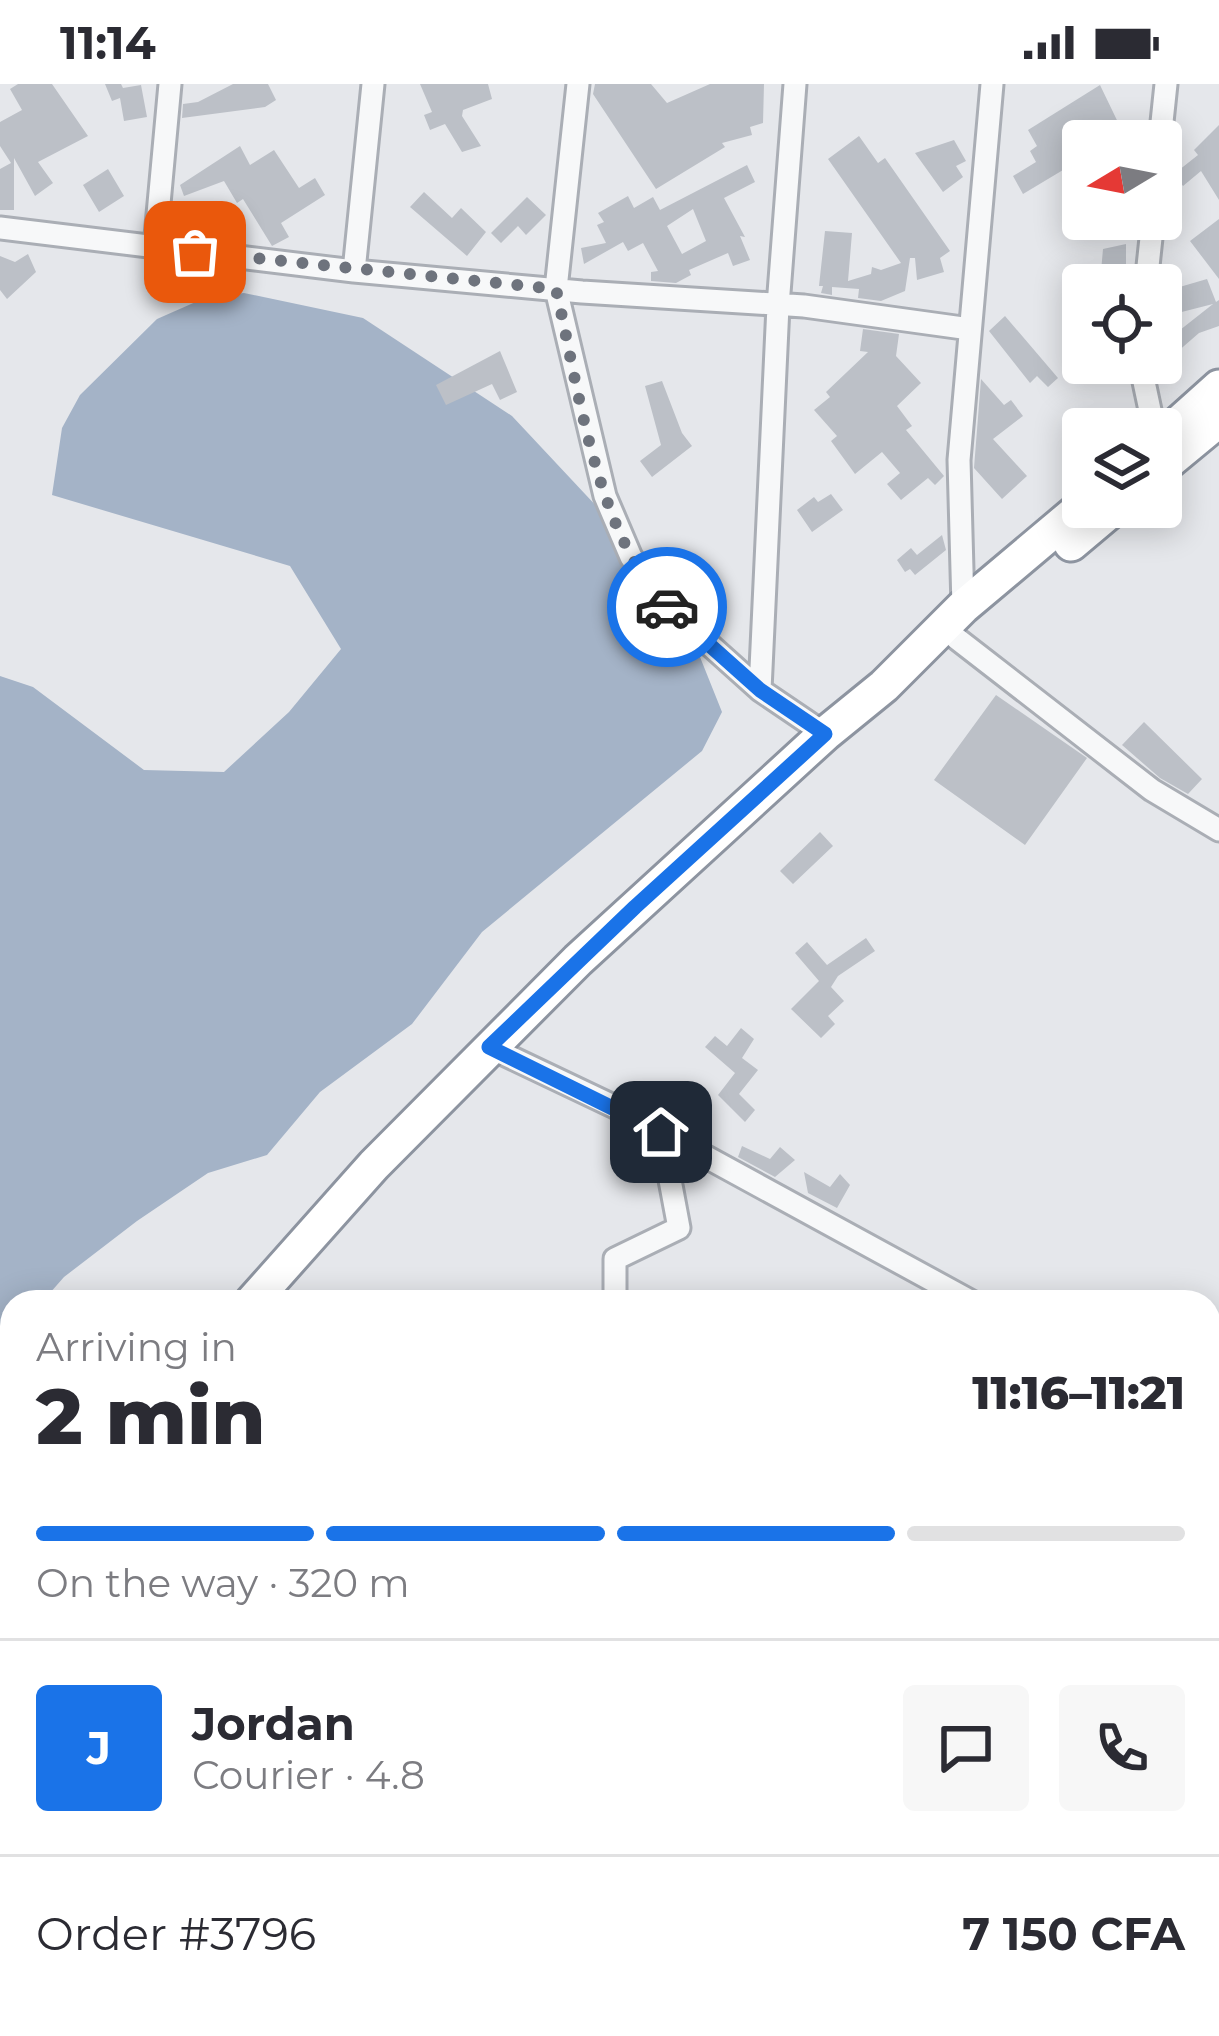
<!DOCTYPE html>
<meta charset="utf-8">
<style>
body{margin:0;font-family:Montserrat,sans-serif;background:#f7f7f7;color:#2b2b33;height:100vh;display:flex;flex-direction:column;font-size:45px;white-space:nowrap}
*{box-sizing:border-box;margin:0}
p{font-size:39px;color:#7c7c81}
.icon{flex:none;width:66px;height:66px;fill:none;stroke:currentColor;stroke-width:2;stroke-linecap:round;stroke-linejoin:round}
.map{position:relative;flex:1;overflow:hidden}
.sheet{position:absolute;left:0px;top:1206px;width:1221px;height:747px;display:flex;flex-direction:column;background:#fff;border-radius:36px 36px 0 0;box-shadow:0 6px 30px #0003}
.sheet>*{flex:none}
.needle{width:78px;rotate:260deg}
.buttons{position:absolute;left:1062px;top:36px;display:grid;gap:24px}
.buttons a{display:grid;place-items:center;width:120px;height:120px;border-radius:12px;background:#fff;box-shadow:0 6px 30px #0003;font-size:60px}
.pin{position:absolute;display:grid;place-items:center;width:102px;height:102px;color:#fff;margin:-51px;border-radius:24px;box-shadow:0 6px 18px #0006}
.courier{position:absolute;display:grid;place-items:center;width:120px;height:120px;margin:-60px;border:9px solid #1a73e8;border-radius:50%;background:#fff;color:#222;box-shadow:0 3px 15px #0007}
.head em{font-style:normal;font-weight:800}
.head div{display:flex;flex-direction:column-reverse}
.head{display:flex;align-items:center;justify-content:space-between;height:204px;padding:0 36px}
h1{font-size:78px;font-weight:800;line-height:90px}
.bar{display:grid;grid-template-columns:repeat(4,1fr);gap:18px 12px;align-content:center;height:144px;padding:0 36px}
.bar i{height:15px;border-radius:9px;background:#e1e1e2}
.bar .active{background:#1a73e8}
.bar p{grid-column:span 4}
.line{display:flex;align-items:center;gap:30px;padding:0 36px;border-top:3px solid #e1e1e2}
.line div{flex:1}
.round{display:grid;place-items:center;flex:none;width:126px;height:126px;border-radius:12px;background:#f7f7f7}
.status{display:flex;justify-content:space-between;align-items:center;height:84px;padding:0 60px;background:#fff;direction:ltr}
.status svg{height:33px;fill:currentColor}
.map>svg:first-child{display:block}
.water{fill:#a4b3c7}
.building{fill:#bcc0c7;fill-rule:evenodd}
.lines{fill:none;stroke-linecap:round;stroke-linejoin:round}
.minor-casing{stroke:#aaaeb5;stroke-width:27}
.highway-casing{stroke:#8d94a0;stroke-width:39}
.minor{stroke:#f7f8f9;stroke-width:21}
.highway{stroke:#fff;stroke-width:33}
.done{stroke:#6e737d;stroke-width:12;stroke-dasharray:0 21.6}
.route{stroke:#1a73e8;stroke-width:15}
</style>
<div class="status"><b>11:14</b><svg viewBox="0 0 49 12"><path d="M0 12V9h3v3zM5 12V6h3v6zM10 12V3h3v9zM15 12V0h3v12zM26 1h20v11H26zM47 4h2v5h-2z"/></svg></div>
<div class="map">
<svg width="1219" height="1952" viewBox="0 0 1219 1952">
<rect width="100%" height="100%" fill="#e5e7eb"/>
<path class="water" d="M244,209L363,234L512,332L600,426L656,513L698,568L722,628L702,667L482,848L412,940L320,1008L267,1071L208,1089L137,1137L64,1193L42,1218H12V1252L0,1269V592L33,603L144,686L224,688L289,628L341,565L290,482L52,411L62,344L80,311L157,235L207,213Z"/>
<path class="building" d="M18,0H52L88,52L38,78L53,99L35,112L14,74V126H0V85L11,79L0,62V38L22,26L10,5Z
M105,0H121L123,4L141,1L147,33L124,37L120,14L112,17Z
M233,0H268L276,16L265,23L182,34L183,20L198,18Z
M420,0H488L492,15L463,26L462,32L481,62L462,68L445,40L430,46L424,31L432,28Z
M595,0H651L667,19L710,0H764L763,39L750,43L752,51L722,59L725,63L656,105L593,10Z
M1100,1L1127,57H1083V98L1073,80L1023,110L1013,92L1036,78L1030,67L1037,62L1028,46Z
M1219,41V116L1201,87L1183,102L1174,90L1198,71L1194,66Z
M859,52L878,79L885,74L950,167L940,174L944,188L917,196L915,174H910L905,207L881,217L858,214L859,205L832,203V211L821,209L823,202H819L825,147L852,149L848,197L871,190L872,183L881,186L901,179L828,75Z
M954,56L966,77L956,82L963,93L943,108L915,69Z
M240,62L250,81L274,66L299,104L315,94L325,111L281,139L289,153L272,162L243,115L237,119L224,97L184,112L180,101Z
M747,81L755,98L724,114L745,153L740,152L750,176L733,182L728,169L689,186L691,191L676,199L651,197V188L658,187L643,159L628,167L623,158L584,180L581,164L606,159L597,141L604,138L598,129L628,112L634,124L653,113L660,126ZM693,125L706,157L682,170L667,142Z
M108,85L124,112L99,128L83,101Z
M424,108L452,134L461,124L486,148L467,172L410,123Z
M527,113L546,131L526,151L518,142L501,159L491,149Z
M1219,135V195L1190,157Z
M1126,160V201L1100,199L1103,165Z
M28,170L36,188L7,215L0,206V172L15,178Z
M1207,195L1216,218L1219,216V242L1199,249L1161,282V261L1213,220L1162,233L1166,207Z
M1005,232L1058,294L1048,303L1037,292L1030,299L989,247Z
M863,245L899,250L896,272L921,299L897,322L912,342L906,346L944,392L935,401L928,394L901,416L887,400L900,389L882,368L855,390L831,357L837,352L814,326L830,313L826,308L868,268L860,267Z
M500,267L517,308L500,316L492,300L446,321L436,301Z
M981,295L1004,321L1011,316L1023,332L993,355L1027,392L1002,415L974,384Z
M662,297L682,349L692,362L652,393L640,377L661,361L645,302Z
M831,410L843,426L812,448L797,426L814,413L818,418Z
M942,451L946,466L915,491L910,485L905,488L897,476L911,464L917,471Z
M996,611L1087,674L1025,761L934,696Z
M1144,638L1202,695L1188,710L1160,694L1122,661Z
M820,748L833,762L793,800L780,787Z
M866,854L875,867L838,892L831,903L844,917L828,932L835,940L821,954L791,925L819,897L795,869L807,858L827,881Z
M741,944L754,955L742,974L758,986L739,1010L755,1026L745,1038L718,1011L735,989L705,963L715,952L727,962Z
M742,1062L770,1075L780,1063L795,1076L775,1093L738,1073Z
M804,1088L830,1103L840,1090L850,1101L837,1124L808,1109Z"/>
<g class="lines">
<defs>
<path id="minor" d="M578,0L556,205L605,412L631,473L663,519L760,606
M795,0L778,222L760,606L825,650
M1160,57L1166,0
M0,144L354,187L582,208L804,222L970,245
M155,163L170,0
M354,187L373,0
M1146,201L1153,135
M1140,279L1154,345
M963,523L959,376L992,0
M956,554L1152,706L1219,746
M489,963L613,1022L972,1218
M615,1218V1175L679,1144L661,1048
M0,1640L12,1641
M0,1910L12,1915
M49,1941L63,1952
M487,1941L493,1952
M212,1952L223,1941
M540,1952L544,1941"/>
<path id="highway" d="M1161,355L1219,303
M1161,384L1219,336
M1071,460L1115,423
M252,1218L374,1081L578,876L825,650L884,602L963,523L1083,422
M0,1527L12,1512"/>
</defs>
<use href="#minor" class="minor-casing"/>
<use href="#highway" class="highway-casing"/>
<use href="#minor" class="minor"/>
<use href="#highway" class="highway"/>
</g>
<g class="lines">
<path class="done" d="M195,168L556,205C579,305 595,446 667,523"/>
<path class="route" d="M661,1048L489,963L635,823L825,650L760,606L667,523"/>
</g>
</svg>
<div class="buttons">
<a><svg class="needle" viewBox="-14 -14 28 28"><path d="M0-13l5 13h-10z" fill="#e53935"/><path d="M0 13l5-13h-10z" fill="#7c7c81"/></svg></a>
<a><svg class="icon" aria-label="locate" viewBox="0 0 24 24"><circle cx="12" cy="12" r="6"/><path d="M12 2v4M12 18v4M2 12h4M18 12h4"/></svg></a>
<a><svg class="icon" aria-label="layers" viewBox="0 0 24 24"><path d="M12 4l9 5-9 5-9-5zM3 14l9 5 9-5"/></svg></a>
</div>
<div class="pin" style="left:195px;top:168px;background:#ea580c"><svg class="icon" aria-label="bag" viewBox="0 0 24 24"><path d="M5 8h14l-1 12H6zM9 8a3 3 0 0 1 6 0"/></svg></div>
<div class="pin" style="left:661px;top:1048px;background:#1f2937"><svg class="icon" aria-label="home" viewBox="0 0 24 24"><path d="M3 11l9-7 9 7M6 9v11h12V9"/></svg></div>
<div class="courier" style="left:667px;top:523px"><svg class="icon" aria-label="car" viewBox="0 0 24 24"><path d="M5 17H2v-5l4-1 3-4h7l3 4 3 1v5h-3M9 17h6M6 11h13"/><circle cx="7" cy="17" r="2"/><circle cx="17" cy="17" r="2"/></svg></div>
<section class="sheet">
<div class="head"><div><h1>2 min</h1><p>Arriving in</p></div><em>11:16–11:21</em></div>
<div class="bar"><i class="active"></i><i class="active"></i><i class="active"></i><i></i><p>On the way · 320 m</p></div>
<div class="line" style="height:216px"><b class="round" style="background:#1a73e8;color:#fff">J</b><div><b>Jordan</b><p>Courier · 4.8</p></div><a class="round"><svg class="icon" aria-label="chat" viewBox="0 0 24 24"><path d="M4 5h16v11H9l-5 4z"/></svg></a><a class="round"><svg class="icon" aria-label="phone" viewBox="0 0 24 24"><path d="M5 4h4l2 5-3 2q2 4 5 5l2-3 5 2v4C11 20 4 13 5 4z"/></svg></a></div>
<div class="line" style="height:156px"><div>Order #3796</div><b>7 150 CFA</b></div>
</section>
</div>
